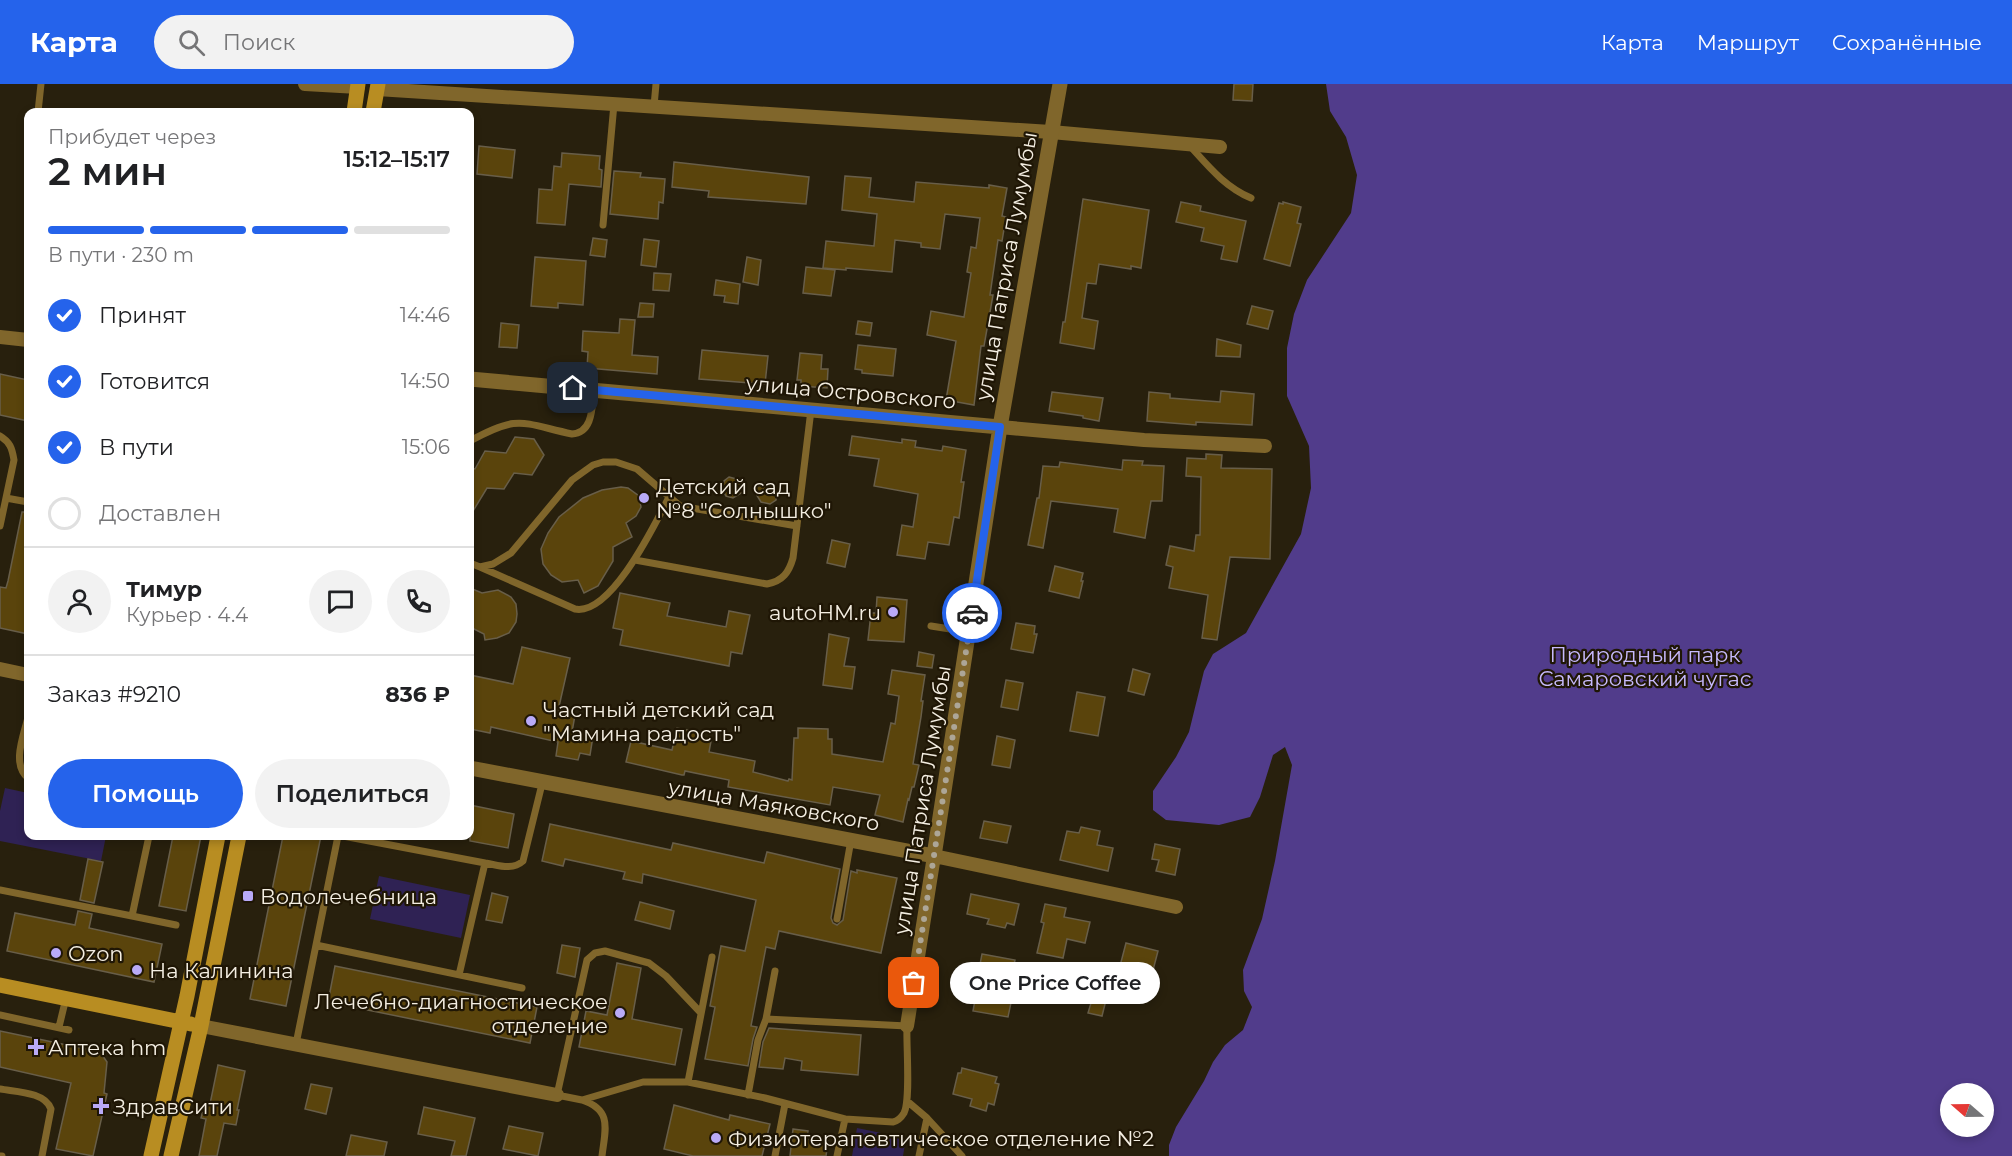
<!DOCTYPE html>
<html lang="ru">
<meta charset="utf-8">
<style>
body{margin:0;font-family:Montserrat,sans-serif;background:#f2f2f2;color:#202124;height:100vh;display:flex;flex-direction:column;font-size:22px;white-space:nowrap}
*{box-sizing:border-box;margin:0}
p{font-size:20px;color:#757577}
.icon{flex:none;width:33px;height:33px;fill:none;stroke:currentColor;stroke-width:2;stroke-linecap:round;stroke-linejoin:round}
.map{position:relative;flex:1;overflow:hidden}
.sheet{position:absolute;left:24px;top:24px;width:450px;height:732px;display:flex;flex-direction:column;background:#fff;border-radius:12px;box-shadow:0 3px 9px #0003}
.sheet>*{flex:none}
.needle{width:39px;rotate:290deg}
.fabs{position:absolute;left:1940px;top:999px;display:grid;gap:12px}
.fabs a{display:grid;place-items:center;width:54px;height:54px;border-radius:50%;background:#fff;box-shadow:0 3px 9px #0003;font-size:30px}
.pin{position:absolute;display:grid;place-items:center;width:51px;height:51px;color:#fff;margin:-26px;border-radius:12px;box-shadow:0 3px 9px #0006}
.courier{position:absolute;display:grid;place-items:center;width:60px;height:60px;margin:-30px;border:4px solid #2563eb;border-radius:50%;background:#fff;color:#222;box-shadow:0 2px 8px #0007}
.bubble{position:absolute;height:42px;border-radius:21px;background:#fff;box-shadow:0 3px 9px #0003;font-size:20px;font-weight:600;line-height:42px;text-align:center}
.headline em{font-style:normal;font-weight:600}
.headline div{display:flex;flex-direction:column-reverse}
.headline{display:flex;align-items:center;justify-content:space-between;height:102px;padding:0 24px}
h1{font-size:39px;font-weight:600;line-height:45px}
.bar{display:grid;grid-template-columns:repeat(4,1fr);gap:9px 6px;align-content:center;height:72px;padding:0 24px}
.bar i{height:8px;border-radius:4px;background:#e0e0e0}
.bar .active{background:#2563eb}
.bar p{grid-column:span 4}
.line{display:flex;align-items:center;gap:15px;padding:0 24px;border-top:2px solid #e0e0e0}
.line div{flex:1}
.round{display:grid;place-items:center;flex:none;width:63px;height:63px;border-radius:32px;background:#f2f2f2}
ol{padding:0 24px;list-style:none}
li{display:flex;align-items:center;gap:18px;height:66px}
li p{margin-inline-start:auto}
li .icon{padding:6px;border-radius:50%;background:#2563eb;color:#fff;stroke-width:4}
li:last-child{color:#757577}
li i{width:33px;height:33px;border:3px solid #e0e0e0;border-radius:50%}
.action{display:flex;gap:12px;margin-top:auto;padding:12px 24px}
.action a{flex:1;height:69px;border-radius:36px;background:#2563eb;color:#fff;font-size:24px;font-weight:600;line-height:69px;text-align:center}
.action a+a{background:#f2f2f2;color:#202124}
header{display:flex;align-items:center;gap:36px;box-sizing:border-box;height:84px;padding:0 30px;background:#2563eb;color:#fff}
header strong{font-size:28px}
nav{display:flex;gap:33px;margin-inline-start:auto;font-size:21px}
.search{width:420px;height:54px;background:#f2f2f2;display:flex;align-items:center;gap:15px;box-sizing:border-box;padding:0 21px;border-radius:33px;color:#757577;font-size:22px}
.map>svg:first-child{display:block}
.green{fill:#2f2254}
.forest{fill:#513c8b;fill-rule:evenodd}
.building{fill:#5a440c;stroke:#685e49;stroke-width:1.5}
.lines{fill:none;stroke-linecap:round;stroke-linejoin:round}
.service{stroke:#80662b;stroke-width:7}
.minor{stroke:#80662b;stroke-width:14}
.tertiary{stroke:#80662b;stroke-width:15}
.secondary{stroke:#b88d22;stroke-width:15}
.done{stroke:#ada697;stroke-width:6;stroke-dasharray:0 10.8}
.route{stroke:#2563eb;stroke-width:8}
.poi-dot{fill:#b9aaf7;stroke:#1f1605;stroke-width:2}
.labels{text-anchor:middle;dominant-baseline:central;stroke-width:4.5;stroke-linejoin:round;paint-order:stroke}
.street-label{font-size:21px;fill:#f4eee2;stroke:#1f1605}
.poi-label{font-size:21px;fill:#f4eee2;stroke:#1f1605;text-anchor:start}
.park-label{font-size:21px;fill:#c7bafd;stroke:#1f1605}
</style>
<header>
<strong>Карта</strong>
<div class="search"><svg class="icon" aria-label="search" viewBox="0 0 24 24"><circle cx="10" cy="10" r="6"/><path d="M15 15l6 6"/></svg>Поиск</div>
<nav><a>Карта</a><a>Маршрут</a><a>Сохранённые</a></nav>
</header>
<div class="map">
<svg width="2012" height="1072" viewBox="0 0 2012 1072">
<rect width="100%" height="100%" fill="#28200d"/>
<path class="green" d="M5,704L28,709V752H106L101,777L0,757V727Z
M379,792L470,811L461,854L370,835Z
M857,1044L906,1054L903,1072H852Z"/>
<path class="forest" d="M1326,0H2012V1072H1169V1061L1176,1043L1204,997L1213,978L1225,961L1243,946L1252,923L1244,907L1243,886L1262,835L1275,777L1292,681L1285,663L1273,671L1260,713L1250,733L1219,741L1166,736L1153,726V707L1176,673L1189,648L1204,587L1213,570L1246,549L1301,450L1311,404L1309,362L1287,312V264L1294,230L1307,196L1351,129L1357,91L1346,53L1330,27ZM1950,1010H1983V1042H1950Z"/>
<path class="building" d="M1234,0H1253L1252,17L1233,16Z
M479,62L515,66L512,94L477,90Z
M562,69L600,72L599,85L602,86L601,103L569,100L565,141L537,139L539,105L552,106L554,82L561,83Z
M674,78L809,93L806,120L708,113L709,107L672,103Z
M614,87L641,89L640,93L665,95L663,119L659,118L658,135L610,130Z
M845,92L871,94L869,113L914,118L916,98L989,104V101L1007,104L1002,132L1006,133L1002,157L998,156L990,211H993L984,262H981L974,321L946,316L956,257L927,251L931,227L964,233L971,189L967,188L971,163L976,164L980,134L945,130L940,165L921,163V159L895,156L892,188L846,184V186L823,184L826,157L874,162L877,130L842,126Z
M1083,115L1149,126L1141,184L1131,182V185L1099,180L1096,200L1087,199L1082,234L1098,237L1094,265L1060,259L1063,238H1065Z
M1181,118L1201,122L1200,127L1246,137L1237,178L1221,175L1224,162L1201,157L1204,144L1176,138Z
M1283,118L1301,123L1297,139L1301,140L1290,182L1264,175L1279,119L1283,120Z
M593,154L607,156L605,173L590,171Z
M644,155L659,157L656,183L641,181Z
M535,173L586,177L583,221L558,219V224L531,222Z
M747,173L761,176L758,201L743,198Z
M806,183L835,186L831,212L803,209Z
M654,189L671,190L669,207L653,206Z
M716,196L740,200L738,220L724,218L725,212L714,211Z
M640,219L654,220L653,233H638Z
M1252,222L1273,227L1268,245L1247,240Z
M620,235L635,236L632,271L658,273L657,290L587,284L588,268L582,267L583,247L619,249Z
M858,237L872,239L870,252L856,250Z
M501,239L519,241L517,264L499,263Z
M1217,255L1241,261L1240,273L1216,272Z
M858,261L896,265L893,292L862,289V286L855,285Z
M702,266L768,272L765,300L699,295Z
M800,269L822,271L821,285H828L827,304L801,302V296H797Z
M0,290L28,296V337L0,331Z
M1221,307L1254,310L1252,341L1196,338V341L1147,337L1149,308L1170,310V314L1220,318Z
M1052,308L1103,314L1099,337L1083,334V332L1049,327Z
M852,352L902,359V355L916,357L915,363L942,367L943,362L966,366L961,398H964L959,434L954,433L949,461L928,458L925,475L897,471L902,441L913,443L918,410L874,402L879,375L849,371Z
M515,353L534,355L544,371L532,391L514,389L504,405L487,404L470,432V384L475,385L485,367L506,369Z
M1206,370L1222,371L1221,384L1272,385L1270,475L1230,473L1217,556L1202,554L1208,511L1169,504L1173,483L1166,481L1170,462L1194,467L1196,451H1200L1201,393L1186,392L1187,374L1206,375Z
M1123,376L1143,377L1142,381L1164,382L1162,417H1151L1145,454L1114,448L1118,425L1051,417L1043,464L1028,461L1037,414H1039L1043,382L1059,383L1060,378L1122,386Z
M729,393L740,396L746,406L733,414L726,412L722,405L724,397Z
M765,399L773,401L777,407L776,416L770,420L761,418L753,405Z
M621,403L628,404L639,412L641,423L636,432L626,439L632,453L613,463V477L598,502L584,509L578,496L562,498L551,491L543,480L541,465L548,449L559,433L583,414L602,406Z
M22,428H28V550L0,544V503L6,504L8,497Z
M832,456L850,460L845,483L827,479Z
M1055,482L1083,489L1081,497H1083L1079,514L1049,507Z
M470,504L482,509L498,506L511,513L516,520L517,530L516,538L509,549L497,554L485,556L484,550L470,543Z
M620,509L670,519L667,532L726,543L729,527L750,531L742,570L731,568L729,582L620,561L623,546L613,544Z
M877,513L907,516L904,558L868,556L871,529H876Z
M1016,539L1035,542L1034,550H1037L1033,569L1011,565Z
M829,550L849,554L844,582L855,583L852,605L823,601Z
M522,563L570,574L558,627L575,631L572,648L593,652L590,671L580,669L578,676L556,672L558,658L491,643L490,649L470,645V591L513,600Z
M919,568L934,571L932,584L917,582Z
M1133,585L1150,590L1144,611L1128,607Z
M892,586L925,591L921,617H923L921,633L913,680L919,681L914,703H912L909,716L908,715L903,738L875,731L880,711L833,703L830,721L728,703L729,696L685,687L684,691H682L626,678L631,657L672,666L677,644L698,648L697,654L711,657L709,668L755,677L753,688L788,697L789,695L792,696L794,654H798V644L828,645V655H832V670L883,678L891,639L895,640L899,612L888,610Z
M1006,596L1023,599L1018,626L1001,623Z
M1077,608L1105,613L1098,652L1070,647Z
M997,652L1015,656L1010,684L992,681Z
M470,721L514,730L508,764L470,757Z
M984,737L1011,742L1007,759L980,754Z
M550,740L671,766L673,759L764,779L767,768L840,785L831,834L833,839L837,841L843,836L851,787L857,789V786L897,794L881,869L779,847L775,865L766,863L751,942L757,943L753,955L748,982L705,975L715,923L710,922L721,862L745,867L756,816L643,790L642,799L623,795L625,788L565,775L563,782L542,777Z
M1081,743L1100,747L1097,761L1113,764L1108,787L1060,776L1067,747L1079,749Z
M173,752H201L186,827L159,822Z
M283,752H321L286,922L250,915Z
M1155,760L1180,765L1175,791L1156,787L1159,776L1152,775Z
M88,775L103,778L94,819L80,816Z
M492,809L508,813L502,839L486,836Z
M971,810L1019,820L1014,841L1007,839L1005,844L987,840L989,835L967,830Z
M640,818L674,827L670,845L635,836Z
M1045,820L1066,824L1064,833L1090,838L1085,859L1067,855L1063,874L1037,869L1044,839L1041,838Z
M78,827L92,830L89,844L162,860L154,898L7,867L15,829L75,841Z
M1126,859L1158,867L1146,913L1114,905Z
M562,861L580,864L575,893L557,889Z
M982,870L1015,876L1011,894L1016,895L1008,933L973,927L975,916L968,914L971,900L976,901Z
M617,879L641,884L632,935L682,945L675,981L579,963L586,927L607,931Z
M335,882L537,923L530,959L328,918Z
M1091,903L1108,908L1102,932L1088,929L1091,919L1087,918Z
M769,944L861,951L858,991L801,986L802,977L785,974L783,985L759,983L763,958Z
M0,947L100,968L107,978L104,1009L107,1010L93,1072L56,1065L71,999L0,983Z
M218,981L245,987L237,1026H239L236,1041L224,1039L217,1072H199L206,1035L201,1034L205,1019L210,1020Z
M962,984L997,993L995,999L999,1000L994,1021L988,1019L986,1027L970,1022L972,1015L953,1010L958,989H961Z
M311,1000L332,1004L326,1030L305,1025Z
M674,1021L729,1036L730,1031L770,1040L762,1072H693L664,1065Z
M424,1023L475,1034L466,1072H451L455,1057L418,1050Z
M509,1042L543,1049L538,1072L503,1065Z
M793,1045L808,1047L807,1055L828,1057L826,1072H790Z
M351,1051L387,1058L384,1072H346Z"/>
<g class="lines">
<path class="service" d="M654,22L656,0
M38,28L41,0
M1190,62C1209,83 1225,103 1251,114
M603,141L614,20
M0,352C10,358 12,364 14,376L0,442
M470,357C519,330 521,339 572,350C593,349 592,323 594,306
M6,414L28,418
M635,476L767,500C783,497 789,488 793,474L811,326
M470,479L480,483L493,480L511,469L572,396L593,381L603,378H616L637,385L680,422L797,442
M480,483L575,525C611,532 655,440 669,413
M931,542L969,548
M28,633C24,651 11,680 28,694
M343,752L485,779
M0,806L132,832L149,752
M132,832L176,841
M837,835L851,756
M316,861L522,904
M459,891L485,779C498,781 512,787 523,777L542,700
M701,929L666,892L649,879L605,867L595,869L587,876L557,1011L582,1016L643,998H688L765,1014L845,1035
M0,931L69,946
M766,935L907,942C906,960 911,1016 904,1029C901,1034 898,1037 893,1038L845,1035L837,1072
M59,943L66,914
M296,960L338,752
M688,998L712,873
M0,1005C17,1008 45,1008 51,1025L42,1072
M748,1011L758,956L766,935L775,887
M582,1016C613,1026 605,1046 602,1072
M907,1017L927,1034L919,1072
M927,1034L962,1072
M0,1072H2
M775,1072L785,1020"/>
<path class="minor" d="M305,0L358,3
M377,5L1051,48L1220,63
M0,253L28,256
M1000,343L1144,356L1265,362
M0,585L28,591
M201,942L557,1011
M907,942L934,772L1176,823"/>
<path class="tertiary" d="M470,295L1000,343
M470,684L934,772L1000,343L1060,0"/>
<path class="secondary" d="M354,28L358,0
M373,28L378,0
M0,901L191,940
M151,1072L187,912L218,752
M171,1072L201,942L239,752"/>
</g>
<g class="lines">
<path class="done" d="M914,899L972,529"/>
<path class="route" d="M573,304L1000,343L972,529"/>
</g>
<g class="poi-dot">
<circle cx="644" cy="414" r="6"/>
<circle cx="893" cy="528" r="6"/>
<circle cx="531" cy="637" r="6"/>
<rect x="242" y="806" width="12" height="12" rx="3"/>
<circle cx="56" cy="869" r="6"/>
<circle cx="137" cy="886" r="6"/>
<circle cx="620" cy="929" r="6"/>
<path d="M33 954h6v6h6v6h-6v6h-6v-6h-6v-6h6z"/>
<path d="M98 1013h6v6h6v6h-6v6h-6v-6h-6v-6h6z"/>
<circle cx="716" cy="1054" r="6"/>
</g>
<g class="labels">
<g class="street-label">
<text transform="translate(1006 182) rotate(-80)">улица Патриса Лумумбы</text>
<text transform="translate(851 308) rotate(5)">улица Островского</text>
<text transform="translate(922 716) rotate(-81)">улица Патриса Лумумбы</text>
<text transform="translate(774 721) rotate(10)">улица Маяковского</text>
</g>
<g class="poi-label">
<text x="656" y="402">Детский сад<tspan x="656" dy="24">№8 "Солнышко"</tspan></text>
<text x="881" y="528" text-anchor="end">autoHM.ru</text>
<text x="543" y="625">Частный детский сад<tspan x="543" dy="24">"Мамина радость"</tspan></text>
<text x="260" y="812">Водолечебница</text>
<text x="68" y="869">Ozon</text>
<text x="149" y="886">На Калинина</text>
<text x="608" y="917" text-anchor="end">Лечебно-диагностическое<tspan x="608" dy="24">отделение</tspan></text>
<text x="48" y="963">Аптека hm</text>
<text x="113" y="1022">ЗдравСити</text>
<text x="728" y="1054">Физиотерапевтическое отделение №2</text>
</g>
<g class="park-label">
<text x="1645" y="570">Природный парк<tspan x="1645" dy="24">Самаровский чугас</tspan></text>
</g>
</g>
</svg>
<div class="fabs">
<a><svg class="needle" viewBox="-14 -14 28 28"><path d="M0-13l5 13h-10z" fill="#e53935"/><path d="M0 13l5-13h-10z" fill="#757577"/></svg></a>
</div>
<div class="pin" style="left:914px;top:899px;background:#ea580c"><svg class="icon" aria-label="bag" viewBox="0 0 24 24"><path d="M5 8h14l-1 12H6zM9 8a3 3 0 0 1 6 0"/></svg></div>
<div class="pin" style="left:573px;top:304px;background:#1f2937"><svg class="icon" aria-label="home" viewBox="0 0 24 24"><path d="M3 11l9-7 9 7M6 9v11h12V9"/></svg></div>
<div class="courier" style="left:972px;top:529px"><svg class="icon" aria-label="car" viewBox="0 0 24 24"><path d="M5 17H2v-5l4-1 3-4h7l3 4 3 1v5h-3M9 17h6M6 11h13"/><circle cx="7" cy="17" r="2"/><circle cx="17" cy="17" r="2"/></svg></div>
<div class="bubble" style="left:950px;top:878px;width:210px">One Price Coffee</div>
<section class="sheet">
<div class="headline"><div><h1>2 мин</h1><p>Прибудет через</p></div><em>15:12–15:17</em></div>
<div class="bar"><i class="active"></i><i class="active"></i><i class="active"></i><i></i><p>В пути · 230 m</p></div>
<ol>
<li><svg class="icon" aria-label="check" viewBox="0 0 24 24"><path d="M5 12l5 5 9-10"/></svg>Принят<p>14:46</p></li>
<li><svg class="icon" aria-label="check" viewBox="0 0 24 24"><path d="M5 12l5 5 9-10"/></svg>Готовится<p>14:50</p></li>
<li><svg class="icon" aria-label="check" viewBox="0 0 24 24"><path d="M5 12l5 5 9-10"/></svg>В пути<p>15:06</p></li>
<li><i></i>Доставлен</li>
</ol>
<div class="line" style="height:108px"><a class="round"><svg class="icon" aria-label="person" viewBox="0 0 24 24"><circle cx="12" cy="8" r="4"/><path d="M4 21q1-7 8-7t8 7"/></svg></a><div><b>Тимур</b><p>Курьер · 4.4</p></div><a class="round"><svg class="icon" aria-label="chat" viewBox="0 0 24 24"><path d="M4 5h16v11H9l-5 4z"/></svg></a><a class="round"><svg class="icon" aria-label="phone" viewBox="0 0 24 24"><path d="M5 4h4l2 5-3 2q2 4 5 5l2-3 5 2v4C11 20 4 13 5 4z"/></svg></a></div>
<div class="line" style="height:78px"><div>Заказ #9210</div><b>836 ₽</b></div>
<div class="action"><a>Помощь</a><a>Поделиться</a></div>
</section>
</div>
